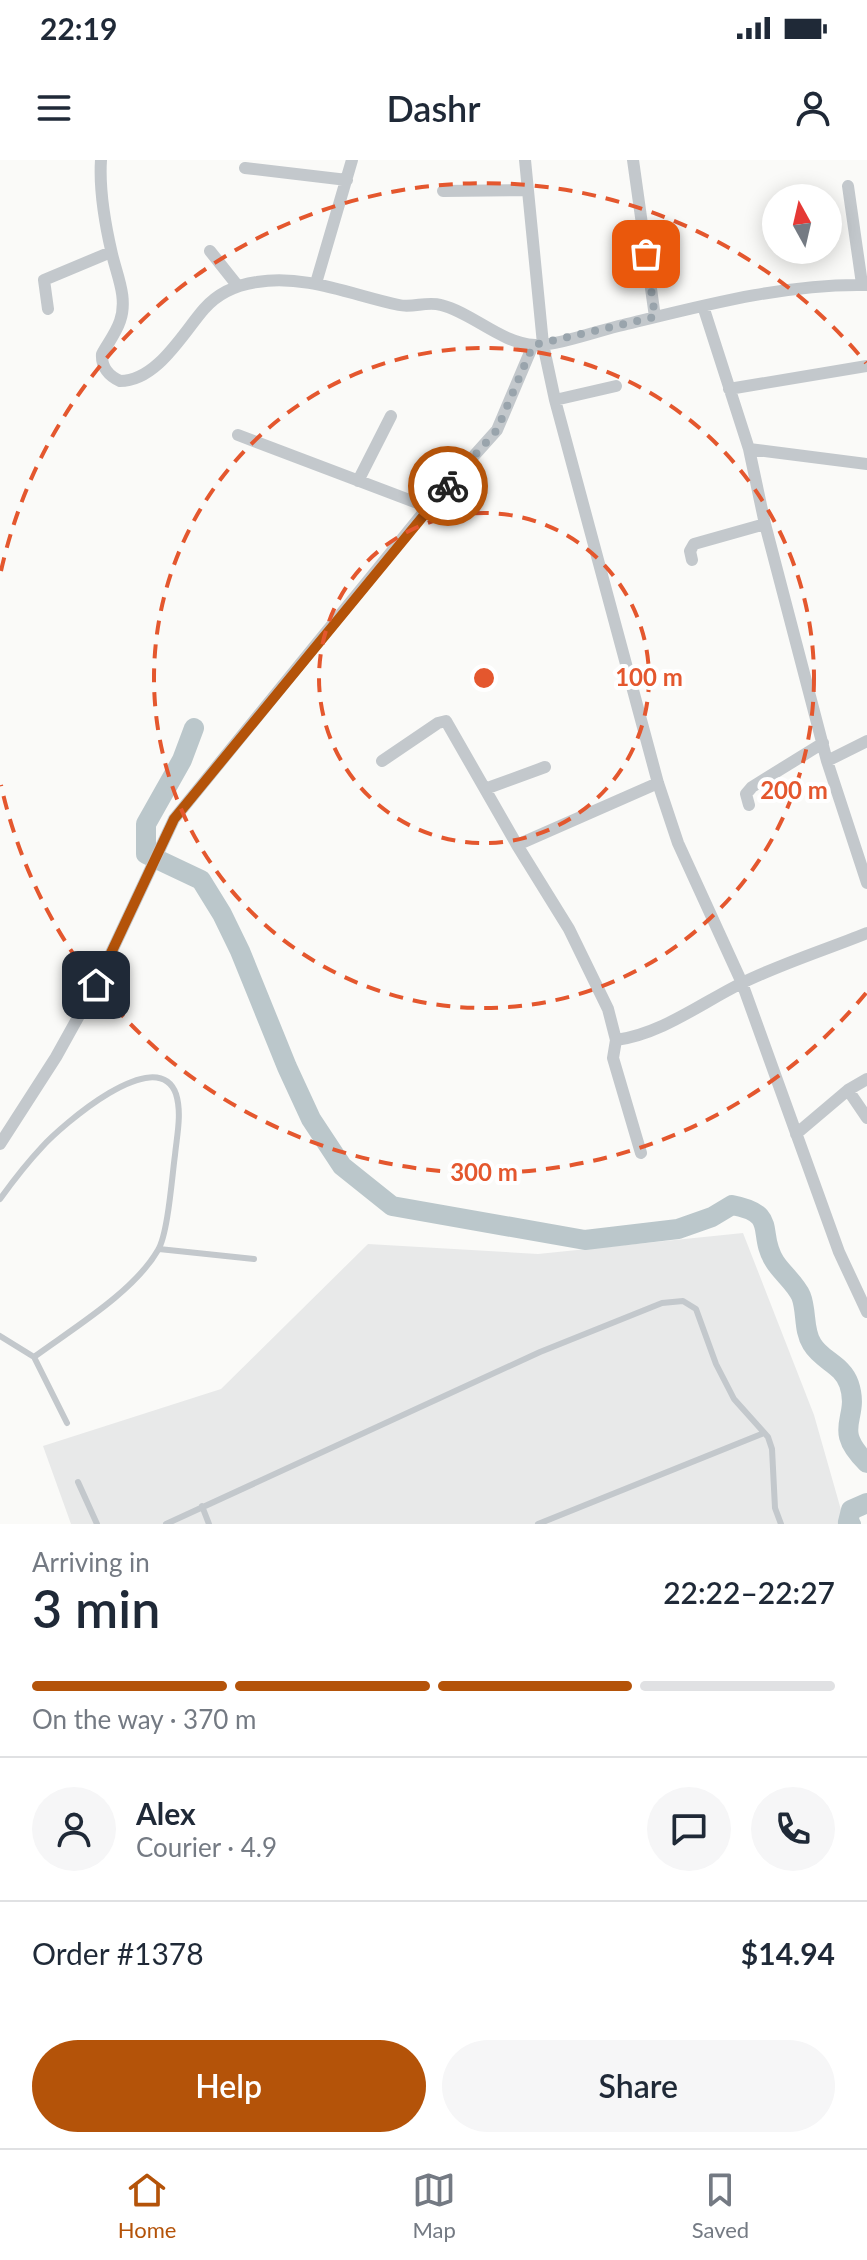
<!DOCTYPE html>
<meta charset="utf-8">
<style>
body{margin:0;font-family:Lato,sans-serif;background:#f6f6f7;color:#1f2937;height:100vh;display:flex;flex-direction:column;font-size:30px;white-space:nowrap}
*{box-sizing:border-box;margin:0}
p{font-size:26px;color:#747a83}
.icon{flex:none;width:44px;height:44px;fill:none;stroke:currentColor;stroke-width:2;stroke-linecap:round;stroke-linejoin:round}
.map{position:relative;height:1364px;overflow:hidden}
.drawer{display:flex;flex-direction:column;background:#fff;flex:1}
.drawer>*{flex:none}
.needle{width:52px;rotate:352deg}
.buttons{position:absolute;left:762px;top:24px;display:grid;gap:16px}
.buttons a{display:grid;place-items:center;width:80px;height:80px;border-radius:50%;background:#fff;box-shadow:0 4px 20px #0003;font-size:40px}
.pin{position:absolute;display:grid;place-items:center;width:68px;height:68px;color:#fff;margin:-34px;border-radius:16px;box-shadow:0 4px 12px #0006}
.courier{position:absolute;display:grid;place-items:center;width:80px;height:80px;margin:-40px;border:6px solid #b45309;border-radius:50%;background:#fff;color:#222;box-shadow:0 2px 10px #0007}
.headline em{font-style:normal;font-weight:600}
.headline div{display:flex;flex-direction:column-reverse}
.headline{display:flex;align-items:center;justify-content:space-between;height:136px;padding:0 32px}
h1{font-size:52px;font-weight:600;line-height:60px}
.bar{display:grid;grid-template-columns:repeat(4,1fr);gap:12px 8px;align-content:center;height:96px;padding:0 32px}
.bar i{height:10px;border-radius:6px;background:#e0e1e3}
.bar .on{background:#b45309}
.bar p{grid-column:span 4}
.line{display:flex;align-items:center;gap:20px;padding:0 32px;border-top:2px solid #e0e1e3}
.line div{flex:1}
.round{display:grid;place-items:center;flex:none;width:84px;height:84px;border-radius:42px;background:#f6f6f7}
.cta{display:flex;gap:16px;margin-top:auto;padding:16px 32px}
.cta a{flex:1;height:92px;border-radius:48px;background:#b45309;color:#fff;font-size:32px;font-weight:600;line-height:92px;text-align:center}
.cta a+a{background:#f6f6f7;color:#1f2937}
.status{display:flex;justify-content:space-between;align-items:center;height:56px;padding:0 40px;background:#fff;direction:ltr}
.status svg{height:22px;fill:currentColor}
header{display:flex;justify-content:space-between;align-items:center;height:104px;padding:0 32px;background:#fff;font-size:36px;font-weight:600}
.menu{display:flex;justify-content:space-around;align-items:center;height:112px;border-top:2px solid #e0e1e3;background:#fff;font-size:22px;color:#747a83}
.menu a{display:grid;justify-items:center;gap:4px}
.menu .on{color:#b45309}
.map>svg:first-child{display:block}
.built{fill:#e8e9e9}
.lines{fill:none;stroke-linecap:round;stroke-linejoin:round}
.river{stroke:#bbc7cb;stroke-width:20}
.service{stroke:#c3c8cc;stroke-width:6}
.minor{stroke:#c3c8cc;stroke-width:12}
.done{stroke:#99a4ac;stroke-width:8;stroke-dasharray:0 14.4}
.route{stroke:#b45309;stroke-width:10}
.ring{fill:none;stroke:#e4572e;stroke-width:4;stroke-dasharray:14 10}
.centre{fill:#e4572e;stroke:#fff;stroke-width:4}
.ring-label{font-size:24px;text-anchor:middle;font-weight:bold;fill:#e4572e;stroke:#fff;stroke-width:8;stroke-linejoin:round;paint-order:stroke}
</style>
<div class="status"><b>22:19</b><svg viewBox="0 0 49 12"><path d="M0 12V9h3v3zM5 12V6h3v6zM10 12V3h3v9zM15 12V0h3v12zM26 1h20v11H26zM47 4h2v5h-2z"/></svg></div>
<header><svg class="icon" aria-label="menu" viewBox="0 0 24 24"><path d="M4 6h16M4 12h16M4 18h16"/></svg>Dashr<svg class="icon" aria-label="person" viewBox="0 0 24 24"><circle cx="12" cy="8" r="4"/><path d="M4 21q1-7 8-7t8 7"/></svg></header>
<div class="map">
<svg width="867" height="1364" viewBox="0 0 867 1364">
<rect width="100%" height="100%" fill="#fafaf8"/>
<path class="built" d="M743,1073L814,1255L845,1364H71L43,1286L221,1229L368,1084L538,1094Z"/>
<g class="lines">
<path class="river" d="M194,568L182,600L146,664V694L201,720L222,754L240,791L287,907L311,959L342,1006L392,1046L585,1080L678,1069L712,1057L732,1045C780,1054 756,1073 775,1102C782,1113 796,1124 801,1136C807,1151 803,1170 812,1184C822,1201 842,1204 849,1224C861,1260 830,1267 867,1303
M851,1364L848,1362L851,1350L867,1343"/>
<path class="service" d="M0,1039C13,1021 27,1003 42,987C61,966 157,882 176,934C182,953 177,975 175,995C172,1016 168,1074 158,1090C134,1132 72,1169 34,1197
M159,1089L254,1099
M0,1176L34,1197L67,1263
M78,1322L97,1364
M202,1346L209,1364
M166,1364L540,1192L662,1143L683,1141L696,1149L716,1204L734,1239L768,1277L772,1289L775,1348L781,1364
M538,1364L764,1273"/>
<path class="minor" d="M101,0C99,30 105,64 112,94C117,116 128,138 120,161C116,173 108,183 102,194C101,207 109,216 120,221C157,221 183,173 204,149C218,133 236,125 257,122C305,114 352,135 399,145C413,148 427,141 441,145C473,153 500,183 535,185C557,186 600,170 623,165C701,146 786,123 867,125
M525,0L543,184L555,240L658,623L678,683L742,823L839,1092L867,1152
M633,0L655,157
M245,8L347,20
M848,26L862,124
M443,31L527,30
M210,91L237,125
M316,123L352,0
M703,146L749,289L765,364L827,601L867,723
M48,149L44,120L111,92
M729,229L867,206
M555,240L616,226
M238,275L428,347
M749,289L867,304
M358,321L391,256
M692,400L690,391L694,384L765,364
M382,601L438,563L446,561L517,685L658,623
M827,601L867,581
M485,629L545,607
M749,645L746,634L752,627L823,583
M517,685L569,769L608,849L616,880L613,898L641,993
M616,880C661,874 700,844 740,824C780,804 825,790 867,773
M848,930L867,958
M796,974L848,930L867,919
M0,984L56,897L96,825L174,659L428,347L497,270L533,185"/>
</g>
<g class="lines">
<path class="done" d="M448,326L497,270L533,185L655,157L646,94"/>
<path class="route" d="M96,825L174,659L448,326"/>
</g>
<g class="ring">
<circle cx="484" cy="518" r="165"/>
<circle cx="484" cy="518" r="330"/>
<path d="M866 833A495 495 0 0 1 1 625M1 411A495 495 0 0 1 866 203"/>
</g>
<circle cx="484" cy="518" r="12" class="centre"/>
<g class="ring-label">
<text x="649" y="526">100 m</text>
<text x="794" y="639">200 m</text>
<text x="484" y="1021">300 m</text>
</g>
</svg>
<div class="buttons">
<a><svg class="needle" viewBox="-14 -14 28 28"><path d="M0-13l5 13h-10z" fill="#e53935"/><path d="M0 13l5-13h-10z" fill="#747a83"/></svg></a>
</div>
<div class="pin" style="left:646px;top:94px;background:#ea580c"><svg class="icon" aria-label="bag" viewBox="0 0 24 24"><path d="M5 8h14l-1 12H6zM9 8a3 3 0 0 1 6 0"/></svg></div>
<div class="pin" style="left:96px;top:825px;background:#1f2937"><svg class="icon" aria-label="home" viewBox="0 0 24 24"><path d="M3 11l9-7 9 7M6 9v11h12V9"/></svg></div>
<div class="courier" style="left:448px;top:326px"><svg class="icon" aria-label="bike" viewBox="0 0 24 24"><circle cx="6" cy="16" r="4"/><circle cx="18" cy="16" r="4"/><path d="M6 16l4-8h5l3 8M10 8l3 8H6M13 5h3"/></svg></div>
</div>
<section class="drawer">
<div class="headline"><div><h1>3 min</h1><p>Arriving in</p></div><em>22:22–22:27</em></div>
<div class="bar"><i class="on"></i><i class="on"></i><i class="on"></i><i></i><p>On the way · 370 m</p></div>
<div class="line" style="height:144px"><a class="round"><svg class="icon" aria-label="person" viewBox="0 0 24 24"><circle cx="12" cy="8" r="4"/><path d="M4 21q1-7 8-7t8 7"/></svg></a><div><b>Alex</b><p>Courier · 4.9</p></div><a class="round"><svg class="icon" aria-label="chat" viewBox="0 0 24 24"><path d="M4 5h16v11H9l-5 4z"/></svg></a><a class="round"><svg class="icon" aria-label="phone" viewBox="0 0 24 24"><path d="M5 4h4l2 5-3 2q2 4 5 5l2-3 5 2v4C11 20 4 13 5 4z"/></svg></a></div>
<div class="line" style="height:104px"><div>Order #1378</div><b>$14.94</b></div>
<div class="cta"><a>Help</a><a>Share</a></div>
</section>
<nav class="menu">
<a class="on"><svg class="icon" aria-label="home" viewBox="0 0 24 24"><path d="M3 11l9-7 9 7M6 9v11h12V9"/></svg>Home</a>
<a><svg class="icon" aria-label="map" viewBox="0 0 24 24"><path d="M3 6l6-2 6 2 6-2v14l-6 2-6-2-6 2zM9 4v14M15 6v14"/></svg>Map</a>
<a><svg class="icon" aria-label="saved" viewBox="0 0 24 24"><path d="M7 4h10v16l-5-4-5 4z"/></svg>Saved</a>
</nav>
